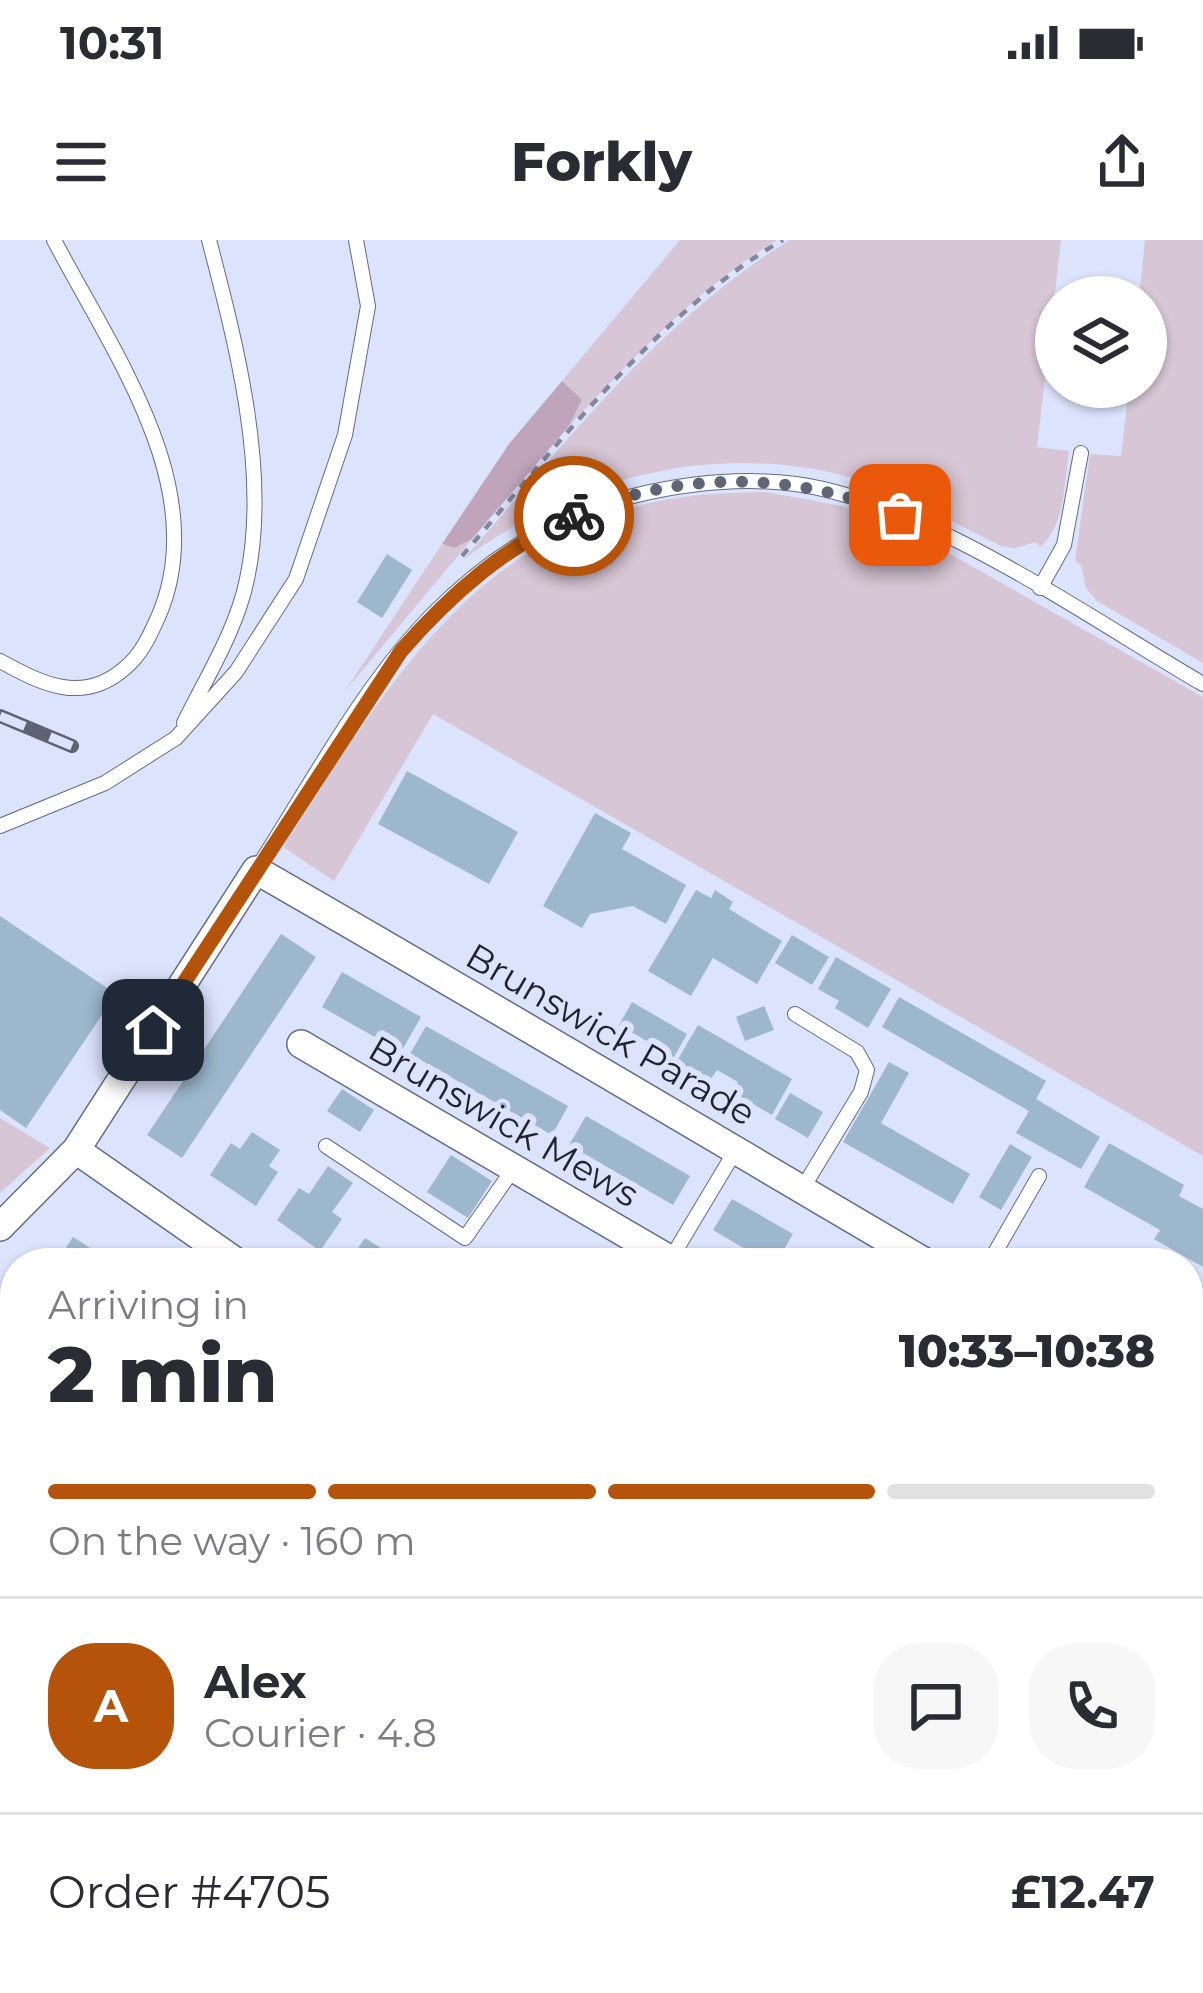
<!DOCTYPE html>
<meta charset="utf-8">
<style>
body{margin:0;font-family:Montserrat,sans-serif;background:#f7f7f7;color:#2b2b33;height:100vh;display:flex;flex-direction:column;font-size:45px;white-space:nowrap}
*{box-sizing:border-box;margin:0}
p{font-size:39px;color:#7c7c81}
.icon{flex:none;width:66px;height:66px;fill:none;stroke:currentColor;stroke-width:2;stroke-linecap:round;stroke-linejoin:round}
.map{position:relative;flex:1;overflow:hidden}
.drawer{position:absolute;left:0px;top:1008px;width:1203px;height:747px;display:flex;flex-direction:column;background:#fff;border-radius:48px 48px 0 0;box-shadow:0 3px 9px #0004}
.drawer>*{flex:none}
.tools{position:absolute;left:1035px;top:36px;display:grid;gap:24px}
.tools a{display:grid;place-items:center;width:132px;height:132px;border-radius:50%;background:#fff;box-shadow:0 3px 9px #0004;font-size:60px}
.pin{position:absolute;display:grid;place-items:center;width:102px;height:102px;color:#fff;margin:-51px;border-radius:24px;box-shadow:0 6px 18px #0006}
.courier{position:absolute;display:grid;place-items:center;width:120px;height:120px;margin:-60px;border:9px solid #b45309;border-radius:50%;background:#fff;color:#222;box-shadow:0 3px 15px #0007}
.overview em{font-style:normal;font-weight:800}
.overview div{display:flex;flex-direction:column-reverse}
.overview{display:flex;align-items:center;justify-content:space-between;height:204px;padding:0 48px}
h1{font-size:78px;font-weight:800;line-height:90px}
.bar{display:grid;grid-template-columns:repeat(4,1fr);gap:18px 12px;align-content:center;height:144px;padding:0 48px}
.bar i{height:15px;border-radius:9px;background:#e1e1e2}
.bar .active{background:#b45309}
.bar p{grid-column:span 4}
.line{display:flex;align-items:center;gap:30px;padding:0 48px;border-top:3px solid #e1e1e2}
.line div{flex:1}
.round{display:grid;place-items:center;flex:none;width:126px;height:126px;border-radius:48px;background:#f7f7f7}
.status{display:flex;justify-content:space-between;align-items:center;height:84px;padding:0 60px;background:#fff;direction:ltr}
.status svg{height:33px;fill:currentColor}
header{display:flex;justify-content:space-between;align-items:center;height:156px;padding:0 48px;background:#fff;font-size:54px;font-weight:800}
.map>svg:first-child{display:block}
.green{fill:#d7c6d5}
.forest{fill:#bfa4bb}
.building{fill:#9db8cd}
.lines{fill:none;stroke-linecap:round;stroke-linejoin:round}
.service-casing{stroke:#636b85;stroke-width:16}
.minor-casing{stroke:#636b85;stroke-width:30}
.path{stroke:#83899b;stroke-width:4.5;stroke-dasharray:9 9;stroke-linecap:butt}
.service{stroke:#fff;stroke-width:14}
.minor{stroke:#fff;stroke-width:27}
.rail-casing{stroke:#5e6373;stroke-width:14}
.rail{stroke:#dce3fc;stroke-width:9;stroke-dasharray:27;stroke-linecap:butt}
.done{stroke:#616676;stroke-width:12;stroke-dasharray:0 21.6}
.route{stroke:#b45309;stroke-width:15}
.labels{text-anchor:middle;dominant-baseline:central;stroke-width:12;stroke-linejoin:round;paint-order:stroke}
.street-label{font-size:36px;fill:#1f232e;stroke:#dce3fc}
</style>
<div class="status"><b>10:31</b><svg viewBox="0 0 49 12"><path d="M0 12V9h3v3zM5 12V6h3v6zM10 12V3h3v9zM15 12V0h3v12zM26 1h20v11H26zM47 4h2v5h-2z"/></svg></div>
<header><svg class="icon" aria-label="menu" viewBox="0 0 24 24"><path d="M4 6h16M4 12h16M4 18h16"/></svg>Forkly<svg class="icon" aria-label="share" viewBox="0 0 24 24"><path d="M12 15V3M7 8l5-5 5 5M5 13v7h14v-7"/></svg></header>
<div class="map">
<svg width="1203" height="1753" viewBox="0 0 1203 1753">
<rect width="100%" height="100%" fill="#dce3fc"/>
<path class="green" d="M680,0H777C696,49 633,119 569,186L582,161L562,141Z
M790,0H1061L1037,207L1069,211C1064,243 1066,284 1040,307L1036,302L1015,308L1001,306C957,285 916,259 869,243C730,197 578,233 463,320C563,206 659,80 790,0Z
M1145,0H1203V423L1097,361L1086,348L1081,325L1075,321L1090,214L1121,216L1129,147H1146V57H1139Z
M766,252L842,266L915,294L1203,457V916L433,474L334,641L283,607C388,447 473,287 683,257C710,253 739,253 766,252Z
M472,299L345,451L442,304L454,308Z
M0,878L50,908L0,953Z"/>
<path class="forest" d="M562,141L582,160L569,186L472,299L454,308L442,304L509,204Z"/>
<path class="building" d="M387,314L412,330L382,378L357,362Z
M407,531L518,592L489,644L378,584Z
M595,573L631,593L622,609L686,645L666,684L633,666L590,674L582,688L543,666Z
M696,650L711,658L715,650L733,662L729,669L782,701L757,744L713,718L691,756L648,731Z
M0,676L116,754L26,888L0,870Z
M281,694L316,717L182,918L147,895Z
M792,695L829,717L812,745L775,723Z
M836,717L891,749L868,788L835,768L839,761L818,749Z
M342,732L421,777L401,812L322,767Z
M899,757L1046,841L1036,859L1100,897L1081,929L1016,893L1029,871L882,787Z
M632,762L687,794L674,817L619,785Z
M764,766L774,790L745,801L736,777Z
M698,785L792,839L772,875L732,852L738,842L717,830L710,840L677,821Z
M426,786L568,866L552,895L410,814Z
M889,822L909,833L881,883L970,934L953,964L843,902Z
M342,849L374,870L360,892L327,871Z
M790,853L823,872L808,898L775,879Z
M586,876L690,936L673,965L569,905Z
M252,892L280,910L269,926L278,932L256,966L210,935L231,903L240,909Z
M1109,903L1184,945L1179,956L1203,969V1027L1154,999L1160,990L1084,947Z
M1010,904L1032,917L1001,970L979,957Z
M451,915L492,941L468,978L427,952Z
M328,926L353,943L332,972L342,979L320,1011L277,980L299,948L309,954Z
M732,959L793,994L776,1023H769L713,990Z
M73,997L101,1015L113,1023H56Z
M365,998L384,1010L403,1023H348Z
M0,1152L15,1168V1183L0,1197Z
M15,1217V1249L6,1256L0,1249V1229Z
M1188,1221L1203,1230V1269L1188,1261Z
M0,1521L7,1528L15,1521V1599L0,1585Z
M1188,1737L1195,1740L1183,1753H1111L1122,1740H1188Z
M53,1740H94L99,1745L103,1742L113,1753H40Z
M492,1740H546L559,1753H493L486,1746Z
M747,1740H805L810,1745L803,1753H741L737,1750Z
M965,1740H980L998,1753H956Z"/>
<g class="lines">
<defs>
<path id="service" d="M1040,348L1064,305L1081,213
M0,421C42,444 83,465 125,428C142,414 150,395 159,375C213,248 111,110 54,0
M184,483C206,438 237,389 247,339C270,233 236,103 209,0
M0,586L105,543L176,498L236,432L296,339L345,195L368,66L356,0
M256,630C311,545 361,448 432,375C488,318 556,275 633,256C687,243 741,237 796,244C926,262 1089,378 1203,444
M795,774L857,812L867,830L861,852L801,951
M326,906L465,998L514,928
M670,1020L737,908
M989,1023L1039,936
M0,1259L15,1263"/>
<path id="minor" d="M301,804L676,1023
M76,910L238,1023
M0,987L76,910L256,630C481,759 704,892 927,1023
M1188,1172L1203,1181
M1188,1664L1203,1674
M0,1687L15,1672
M639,1753L652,1740"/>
</defs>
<use href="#service" class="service-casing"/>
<use href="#minor" class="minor-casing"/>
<path class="path" d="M462,316C554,209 660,70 783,0"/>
<use href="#service" class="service"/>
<use href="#minor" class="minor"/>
<defs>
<path id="rail" d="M0,476L72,506"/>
</defs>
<use href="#rail" class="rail-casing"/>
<use href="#rail" class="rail"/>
</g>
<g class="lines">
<path class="done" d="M574,276C679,229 795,232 900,275"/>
<path class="route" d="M153,790L401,411C450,355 505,306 574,276"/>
</g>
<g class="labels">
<g class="street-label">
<text transform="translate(611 794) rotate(30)">Brunswick Parade</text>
<text transform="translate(504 881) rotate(30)">Brunswick Mews</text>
</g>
</g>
</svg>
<div class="tools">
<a><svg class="icon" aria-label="layers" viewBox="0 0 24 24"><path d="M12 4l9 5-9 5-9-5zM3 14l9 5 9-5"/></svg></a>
</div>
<div class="pin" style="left:900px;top:275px;background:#ea580c"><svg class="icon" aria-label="bag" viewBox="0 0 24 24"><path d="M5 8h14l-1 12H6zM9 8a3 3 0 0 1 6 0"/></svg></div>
<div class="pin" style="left:153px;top:790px;background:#1f2937"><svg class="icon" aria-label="home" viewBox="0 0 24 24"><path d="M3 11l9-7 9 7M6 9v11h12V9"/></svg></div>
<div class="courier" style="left:574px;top:276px"><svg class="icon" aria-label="bike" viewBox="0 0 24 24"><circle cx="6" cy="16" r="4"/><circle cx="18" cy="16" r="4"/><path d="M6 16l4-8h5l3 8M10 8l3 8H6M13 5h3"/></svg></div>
<section class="drawer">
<div class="overview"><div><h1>2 min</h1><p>Arriving in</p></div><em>10:33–10:38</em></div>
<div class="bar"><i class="active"></i><i class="active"></i><i class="active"></i><i></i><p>On the way · 160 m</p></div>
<div class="line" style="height:216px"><b class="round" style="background:#b45309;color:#fff">A</b><div><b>Alex</b><p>Courier · 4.8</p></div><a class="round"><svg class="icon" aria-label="chat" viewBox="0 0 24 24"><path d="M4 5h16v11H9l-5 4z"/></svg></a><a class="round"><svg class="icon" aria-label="phone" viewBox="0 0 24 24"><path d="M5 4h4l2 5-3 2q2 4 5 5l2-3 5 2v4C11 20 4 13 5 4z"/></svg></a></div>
<div class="line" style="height:156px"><div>Order #4705</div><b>£12.47</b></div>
</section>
</div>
